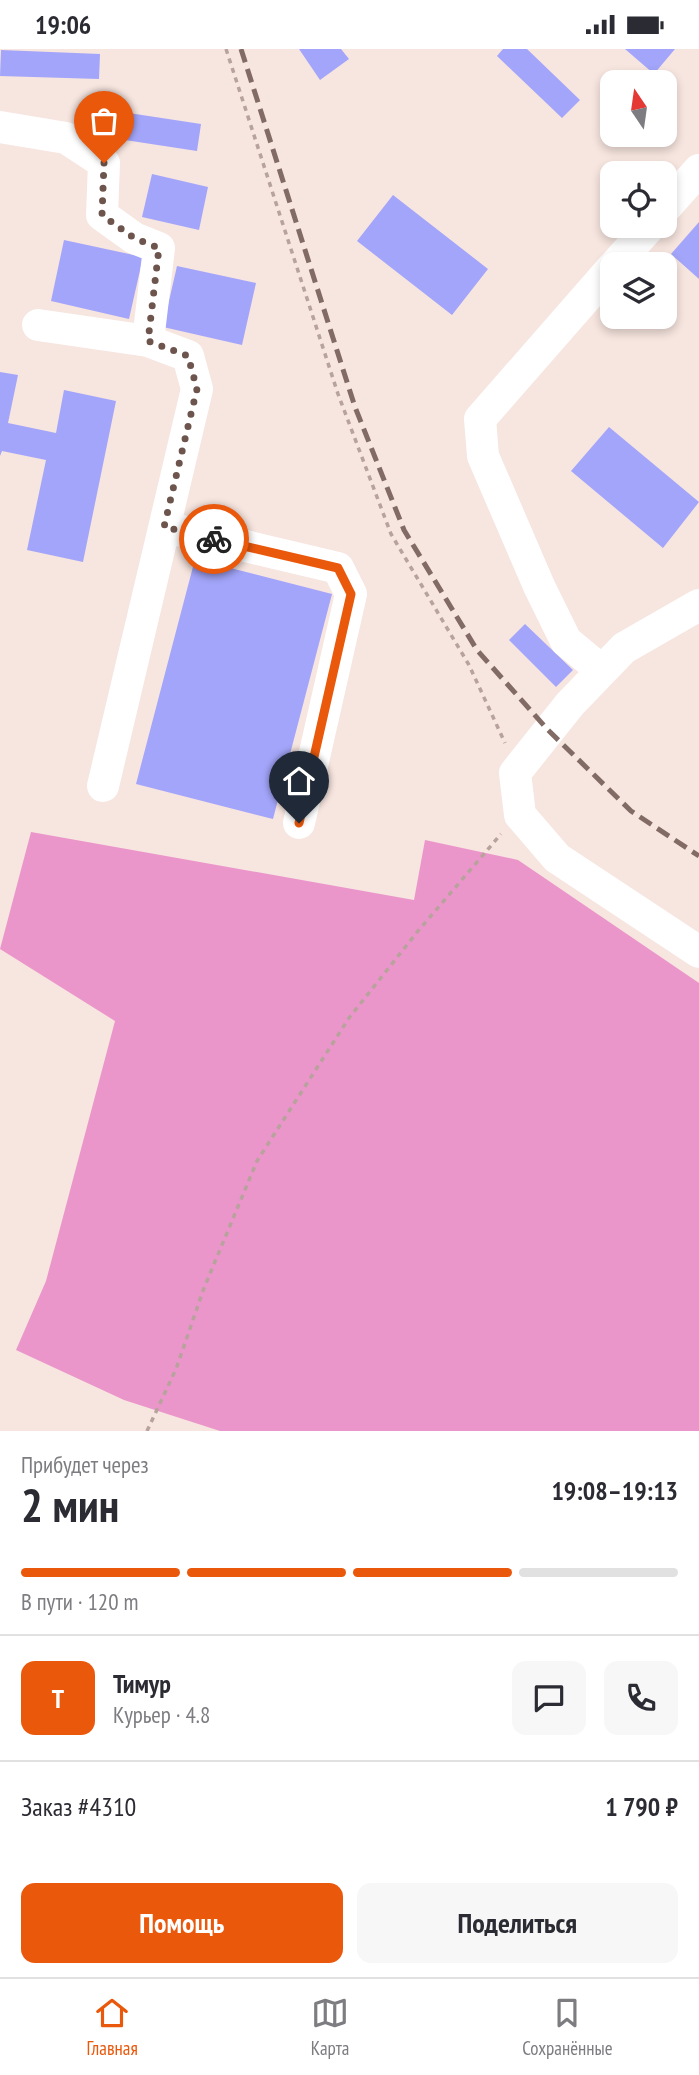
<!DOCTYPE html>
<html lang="ru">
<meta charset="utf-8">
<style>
body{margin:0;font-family:"PT Sans Narrow",sans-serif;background:#f7f7f7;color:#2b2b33;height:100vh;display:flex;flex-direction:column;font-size:26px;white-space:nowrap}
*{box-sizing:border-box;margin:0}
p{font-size:23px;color:#7c7c81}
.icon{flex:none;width:38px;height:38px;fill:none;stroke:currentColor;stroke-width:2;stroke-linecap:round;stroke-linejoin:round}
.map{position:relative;height:1382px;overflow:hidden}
.drawer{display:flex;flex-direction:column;background:#fff;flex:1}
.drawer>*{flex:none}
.needle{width:46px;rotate:347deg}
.buttons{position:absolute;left:600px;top:21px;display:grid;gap:14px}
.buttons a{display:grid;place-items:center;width:77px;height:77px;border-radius:14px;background:#fff;box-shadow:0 4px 10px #0003;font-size:35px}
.pin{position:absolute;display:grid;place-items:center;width:60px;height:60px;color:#fff;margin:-72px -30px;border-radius:50% 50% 50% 0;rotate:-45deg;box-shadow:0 0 7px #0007}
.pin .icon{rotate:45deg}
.courier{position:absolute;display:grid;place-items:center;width:70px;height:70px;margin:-35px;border:5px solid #ea580c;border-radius:50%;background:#fff;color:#222;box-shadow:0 2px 9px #0007}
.overview em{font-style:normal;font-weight:800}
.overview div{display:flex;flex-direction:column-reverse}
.overview{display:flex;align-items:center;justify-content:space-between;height:119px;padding:0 21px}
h1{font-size:46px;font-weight:800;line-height:52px}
.bar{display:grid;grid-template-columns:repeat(4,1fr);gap:10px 7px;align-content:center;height:84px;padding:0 21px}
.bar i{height:9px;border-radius:5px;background:#e1e1e2}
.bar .selected{background:#ea580c}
.bar p{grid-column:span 4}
.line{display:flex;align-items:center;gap:18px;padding:0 21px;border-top:2px solid #e1e1e2}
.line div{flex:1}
.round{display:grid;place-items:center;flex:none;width:74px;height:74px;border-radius:14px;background:#f7f7f7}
.button{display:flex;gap:14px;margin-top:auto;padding:14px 21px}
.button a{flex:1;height:80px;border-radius:14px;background:#ea580c;color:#fff;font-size:28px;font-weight:800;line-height:80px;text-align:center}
.button a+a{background:#f7f7f7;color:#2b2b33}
.status{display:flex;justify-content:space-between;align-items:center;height:49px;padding:0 35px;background:#fff;direction:ltr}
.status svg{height:19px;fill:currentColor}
.menu{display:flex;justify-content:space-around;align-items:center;height:98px;border-top:2px solid #e1e1e2;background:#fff;font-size:19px;color:#7c7c81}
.menu a{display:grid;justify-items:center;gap:4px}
.menu .selected{color:#ea580c}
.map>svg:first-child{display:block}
.forest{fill:#eb96cb}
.building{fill:#a3a5fa}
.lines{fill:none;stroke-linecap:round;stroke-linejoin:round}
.path{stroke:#b7a29c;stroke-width:3.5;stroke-dasharray:5 5;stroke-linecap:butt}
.minor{stroke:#fff;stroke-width:32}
.rail{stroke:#826b65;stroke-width:5;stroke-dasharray:14 7;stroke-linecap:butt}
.done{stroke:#6d554e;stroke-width:7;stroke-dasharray:0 12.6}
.route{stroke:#ea580c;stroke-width:9}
</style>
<div class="status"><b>19:06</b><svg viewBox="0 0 49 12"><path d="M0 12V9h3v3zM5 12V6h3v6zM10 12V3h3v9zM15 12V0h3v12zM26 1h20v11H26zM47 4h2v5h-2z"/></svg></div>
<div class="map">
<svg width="699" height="1382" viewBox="0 0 699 1382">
<rect width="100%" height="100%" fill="#f7e5df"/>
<path class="forest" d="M31,783L414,851L425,791L518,811L699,934V1382H220L124,1351L16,1301L46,1232L115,972L0,900Z"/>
<path class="building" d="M299,0H341L349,10L320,31Z
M503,0H527L580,51L562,69L497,7Z
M625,0H675L654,25Z
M1,1L100,5L99,30L0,27Z
M96,59L201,75L197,102L92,86Z
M152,125L208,138L199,181L142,168Z
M393,146L488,220L452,266L357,192Z
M699,173V230L671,205Z
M64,191L143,208L129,270L51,252Z
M177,217L256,234L242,296L163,278Z
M0,323L18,326L8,374L56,384L64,341L116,352L83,513L27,501L46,411L2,402L0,407Z
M609,378L699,453L663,499L571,422Z
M195,510L332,545L273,770L136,735Z
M525,575L573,621L556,638L509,591Z"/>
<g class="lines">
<path class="path" d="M226,0L338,345L391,485L469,616L505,694
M147,1382L176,1320L204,1239L257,1112L349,969L418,882L501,785"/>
<path class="minor" d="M0,78L66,89L104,114L102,166L134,189L159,199L148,292
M665,159L699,121
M616,215L650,177
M38,276L148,292L188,307L197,340L103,737
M165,478L338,519L351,545L299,774
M699,556L624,599L570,655L515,724L520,766L557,809L699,903
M601,621L566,592L539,537L483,407L480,370L612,219"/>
<path class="rail" d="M241,0L355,358L404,481L477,601L548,681L631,762L699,807"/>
</g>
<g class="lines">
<path class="done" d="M104,114L102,166L134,189L159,199L148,292L188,307L197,340L164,478L214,490"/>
<path class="route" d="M214,490L338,519L351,545L299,774"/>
</g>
</svg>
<div class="buttons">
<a><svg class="needle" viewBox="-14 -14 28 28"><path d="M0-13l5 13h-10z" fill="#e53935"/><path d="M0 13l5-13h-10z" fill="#7c7c81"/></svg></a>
<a><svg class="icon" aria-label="locate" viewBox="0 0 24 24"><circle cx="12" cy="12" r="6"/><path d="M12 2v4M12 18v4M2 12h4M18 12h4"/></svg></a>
<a><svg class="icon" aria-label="layers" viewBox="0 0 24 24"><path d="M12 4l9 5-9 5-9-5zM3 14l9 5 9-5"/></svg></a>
</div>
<div class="pin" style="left:104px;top:114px;background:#ea580c"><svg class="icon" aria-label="bag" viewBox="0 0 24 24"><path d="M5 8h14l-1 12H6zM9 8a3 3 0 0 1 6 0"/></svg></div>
<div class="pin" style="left:299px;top:774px;background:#1f2937"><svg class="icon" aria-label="home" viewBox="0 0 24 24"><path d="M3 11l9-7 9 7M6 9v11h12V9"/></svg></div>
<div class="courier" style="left:214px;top:490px"><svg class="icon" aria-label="bike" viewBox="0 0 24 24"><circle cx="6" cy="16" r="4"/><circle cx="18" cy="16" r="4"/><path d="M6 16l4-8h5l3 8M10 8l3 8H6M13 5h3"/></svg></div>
</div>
<section class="drawer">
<div class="overview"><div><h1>2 мин</h1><p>Прибудет через</p></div><em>19:08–19:13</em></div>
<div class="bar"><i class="selected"></i><i class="selected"></i><i class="selected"></i><i></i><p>В пути · 120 m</p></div>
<div class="line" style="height:126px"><b class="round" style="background:#ea580c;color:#fff">Т</b><div><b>Тимур</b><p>Курьер · 4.8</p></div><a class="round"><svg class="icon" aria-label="chat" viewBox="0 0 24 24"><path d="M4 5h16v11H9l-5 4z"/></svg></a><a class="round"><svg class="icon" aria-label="phone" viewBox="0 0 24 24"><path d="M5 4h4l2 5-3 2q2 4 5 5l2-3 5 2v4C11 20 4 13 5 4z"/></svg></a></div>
<div class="line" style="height:91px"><div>Заказ #4310</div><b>1 790 ₽</b></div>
<div class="button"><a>Помощь</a><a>Поделиться</a></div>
</section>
<nav class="menu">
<a class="selected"><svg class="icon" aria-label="home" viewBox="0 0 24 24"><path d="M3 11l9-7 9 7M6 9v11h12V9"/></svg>Главная</a>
<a><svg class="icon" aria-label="map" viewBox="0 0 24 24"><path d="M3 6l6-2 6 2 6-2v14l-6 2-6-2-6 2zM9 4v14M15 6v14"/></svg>Карта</a>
<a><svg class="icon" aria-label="saved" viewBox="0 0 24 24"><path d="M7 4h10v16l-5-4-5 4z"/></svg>Сохранённые</a>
</nav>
